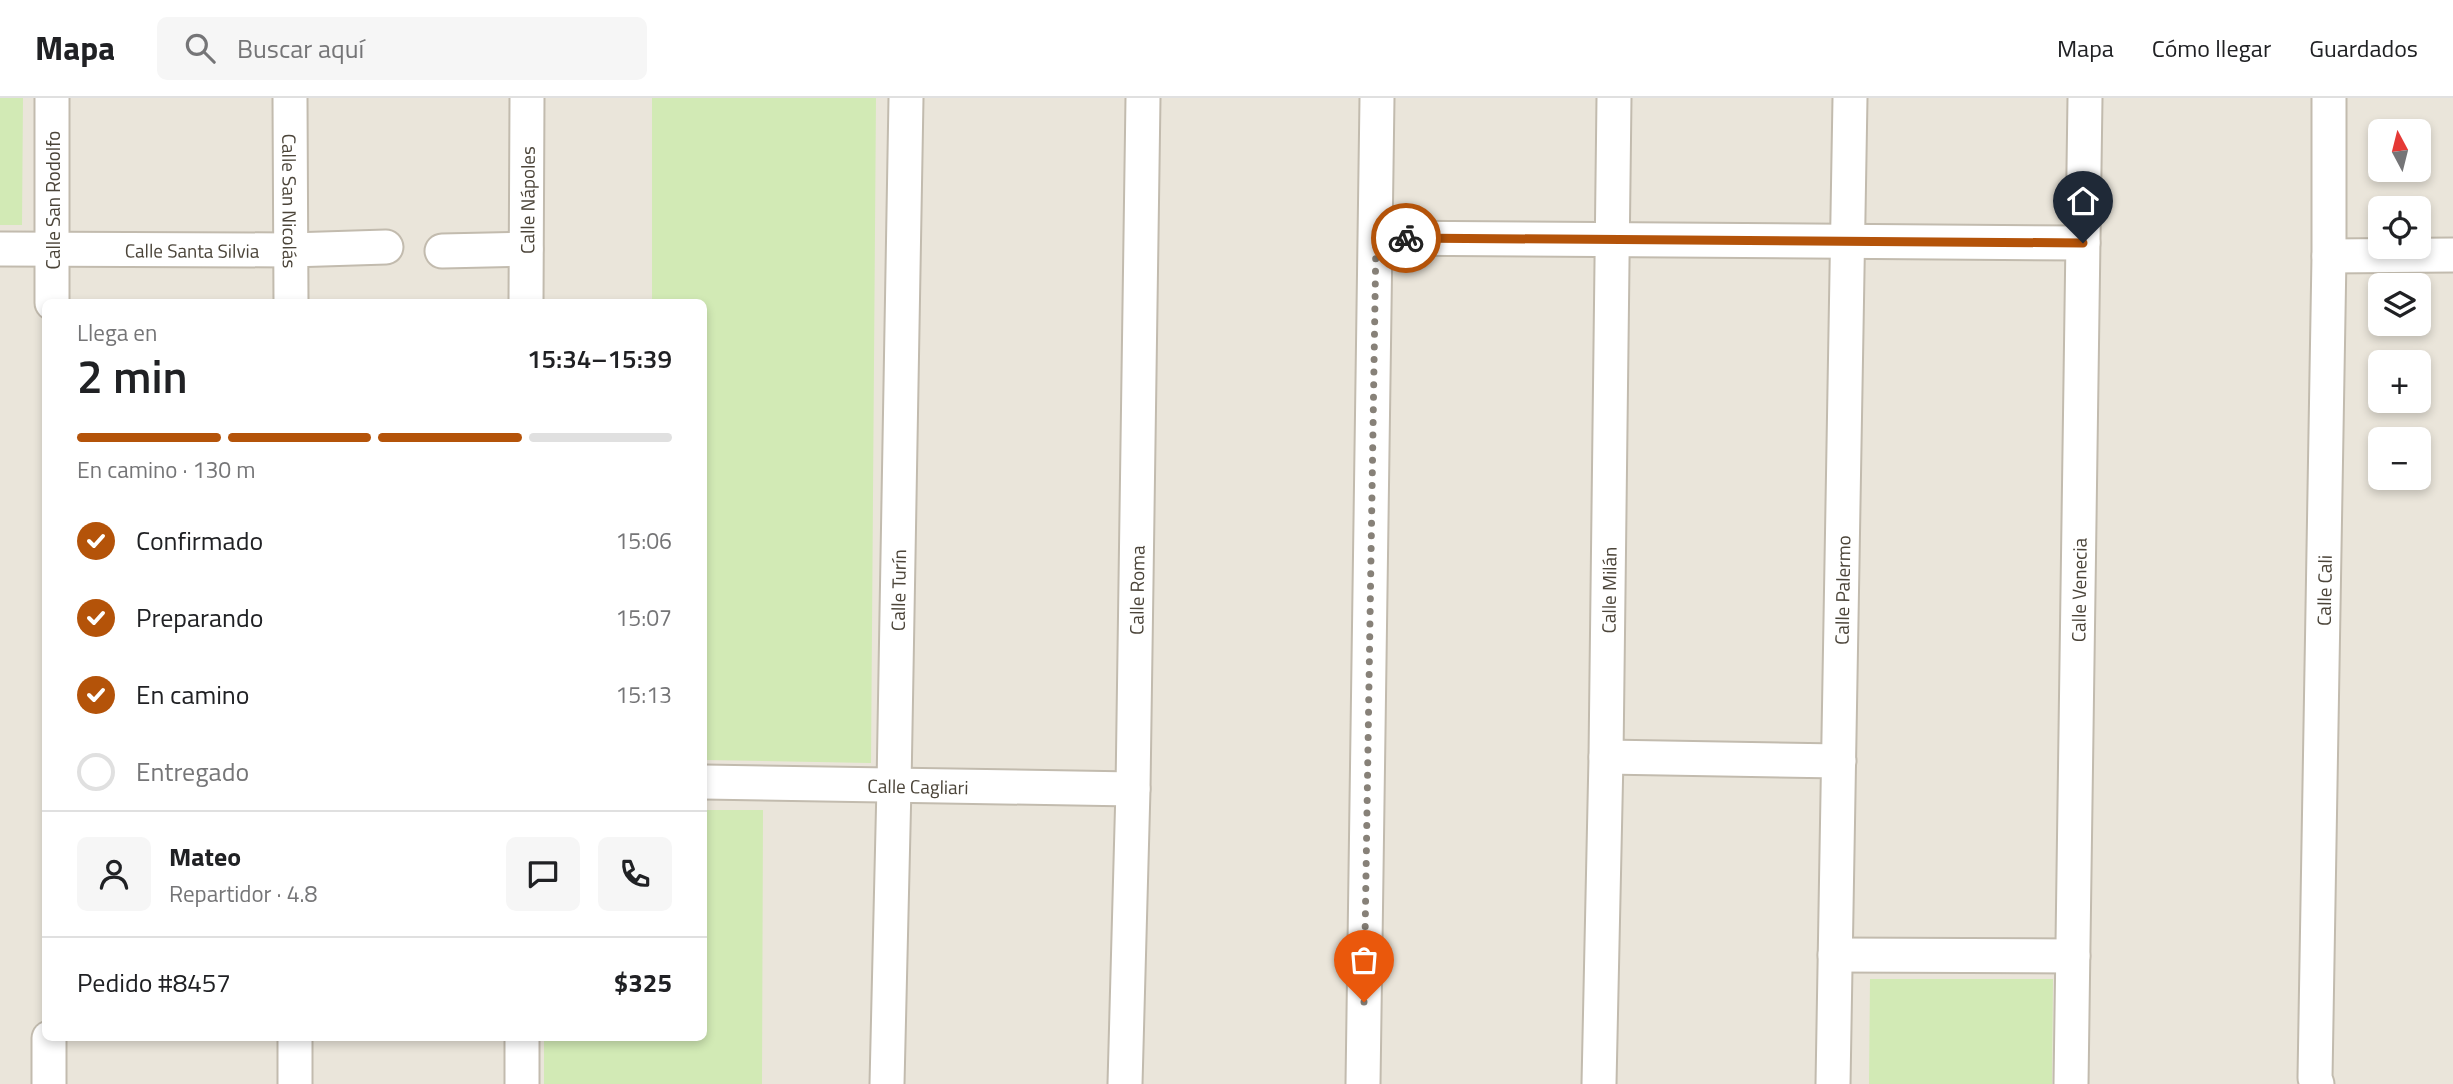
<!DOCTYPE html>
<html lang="es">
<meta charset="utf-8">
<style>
body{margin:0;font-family:"Titillium Web",sans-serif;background:#f6f6f6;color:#202124;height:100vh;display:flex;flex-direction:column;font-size:26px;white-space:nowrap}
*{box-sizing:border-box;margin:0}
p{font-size:23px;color:#757577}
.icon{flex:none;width:38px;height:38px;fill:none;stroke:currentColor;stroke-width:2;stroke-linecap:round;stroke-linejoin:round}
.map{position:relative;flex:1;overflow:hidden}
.drawer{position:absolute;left:42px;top:201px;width:665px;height:742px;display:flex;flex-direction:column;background:#fff;border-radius:10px;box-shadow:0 4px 10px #0003}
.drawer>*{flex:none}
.needle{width:46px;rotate:353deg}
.tools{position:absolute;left:2368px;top:21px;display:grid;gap:14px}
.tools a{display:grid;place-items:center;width:63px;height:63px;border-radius:10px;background:#fff;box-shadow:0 4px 10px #0003;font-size:35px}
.pin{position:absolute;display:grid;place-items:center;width:60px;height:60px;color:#fff;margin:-72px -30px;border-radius:50% 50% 50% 0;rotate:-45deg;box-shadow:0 0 7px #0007}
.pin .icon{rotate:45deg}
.courier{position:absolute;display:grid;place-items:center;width:70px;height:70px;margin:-35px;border:5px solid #b45309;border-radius:50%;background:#fff;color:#222;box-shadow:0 2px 9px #0007}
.head em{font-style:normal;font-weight:600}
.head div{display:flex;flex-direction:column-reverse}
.head{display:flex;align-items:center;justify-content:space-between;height:119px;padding:0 35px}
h1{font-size:46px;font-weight:600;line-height:52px}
.bar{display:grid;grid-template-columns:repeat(4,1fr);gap:10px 7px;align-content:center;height:84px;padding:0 35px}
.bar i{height:9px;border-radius:5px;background:#e0e0e0}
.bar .on{background:#b45309}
.bar p{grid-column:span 4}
.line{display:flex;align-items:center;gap:18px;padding:0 35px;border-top:2px solid #e0e0e0}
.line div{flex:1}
.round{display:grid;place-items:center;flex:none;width:74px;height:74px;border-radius:10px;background:#f6f6f6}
ol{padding:0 35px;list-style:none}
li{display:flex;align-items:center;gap:21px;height:77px}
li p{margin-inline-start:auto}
li .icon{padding:7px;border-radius:50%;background:#b45309;color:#fff;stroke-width:4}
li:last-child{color:#757577}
li i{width:38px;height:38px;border:4px solid #e0e0e0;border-radius:50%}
header{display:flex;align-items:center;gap:42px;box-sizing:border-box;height:98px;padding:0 35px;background:#fff;border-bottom:2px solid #e0e0e0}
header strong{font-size:33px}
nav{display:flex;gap:38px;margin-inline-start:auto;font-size:24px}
.search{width:490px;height:63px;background:#f6f6f6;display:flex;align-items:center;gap:18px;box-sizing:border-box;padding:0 24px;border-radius:10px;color:#757577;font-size:26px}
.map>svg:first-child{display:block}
.residential{fill:#eae5da;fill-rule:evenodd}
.green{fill:#d2eab5}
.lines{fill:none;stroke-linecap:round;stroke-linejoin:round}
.street-casing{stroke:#c2bbae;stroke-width:37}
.street{stroke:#fff;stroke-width:33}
.done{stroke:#878178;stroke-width:7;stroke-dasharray:0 12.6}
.route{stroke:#b45309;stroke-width:9}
.labels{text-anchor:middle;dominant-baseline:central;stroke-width:5;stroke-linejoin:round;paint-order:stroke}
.street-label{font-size:19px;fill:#4b4439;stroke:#fff}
</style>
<header>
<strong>Mapa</strong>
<div class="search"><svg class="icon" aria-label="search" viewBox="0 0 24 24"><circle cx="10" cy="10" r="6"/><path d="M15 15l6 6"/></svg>Buscar aquí</div>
<nav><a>Mapa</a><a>Cómo llegar</a><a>Guardados</a></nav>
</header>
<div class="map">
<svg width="2453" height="986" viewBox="0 0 2453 986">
<rect width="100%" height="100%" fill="#f6f3ec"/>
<path class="residential" d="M0,0H2453V986H0ZM2380,33H2418V72H2380ZM2380,110H2418V149H2380ZM2380,187H2418V226H2380ZM46,205H704V940H46ZM2380,264H2418V303H2380ZM2380,341H2418V380H2380Z"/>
<path class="green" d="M0,0H23L22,127H0Z
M652,0H876L871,665L704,662V205H652Z
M704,712H763L762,986H544V940H704Z
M1870,881H2053L2052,986H1869Z"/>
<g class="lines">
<defs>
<g id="street">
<path id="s1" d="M290,0L291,205"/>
<path d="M1376,140L2083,145"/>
<path id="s2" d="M0,151L291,152L386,149"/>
<path d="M442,153L526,151"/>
<path d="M2329,158L2453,157"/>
<path d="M52,205V0"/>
<path id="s3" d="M526,205L527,0"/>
<path d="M1606,659L1839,663"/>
<path id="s4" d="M704,684L1133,691"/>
<path d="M1835,857L2073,858"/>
<path d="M295,940V986"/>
<path d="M49,986V940"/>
<path d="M522,986V940"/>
<path id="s5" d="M887,986L894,688L906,0"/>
<path id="s6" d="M1125,986L1133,691L1143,0"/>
<path d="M1363,986L1377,0"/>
<path id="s7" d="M1599,986L1606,659L1614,0"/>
<path id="s8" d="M1833,986L1850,0"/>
<path id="s9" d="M2071,986L2085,0"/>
<path id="s10" d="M2317,986L2315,980L2329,158V0"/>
</g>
</defs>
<use href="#street" class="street-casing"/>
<use href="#street" class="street"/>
</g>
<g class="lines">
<path class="done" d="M1364,904L1376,140H1406"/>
<path class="route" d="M1406,140L2083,145"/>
</g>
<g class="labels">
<g class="street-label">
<text transform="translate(52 102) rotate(-90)">Calle San Rodolfo</text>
<text stroke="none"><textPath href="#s1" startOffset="103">Calle San Nicolás</textPath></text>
<text stroke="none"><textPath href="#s3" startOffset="103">Calle Nápoles</textPath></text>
<text stroke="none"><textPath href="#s2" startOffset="192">Calle Santa Silvia</textPath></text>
<text stroke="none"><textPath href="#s5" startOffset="494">Calle Turín</textPath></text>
<text stroke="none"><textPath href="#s6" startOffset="494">Calle Roma</textPath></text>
<text stroke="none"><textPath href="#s7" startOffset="494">Calle Milán</textPath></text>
<text stroke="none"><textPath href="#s8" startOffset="494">Calle Palermo</textPath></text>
<text stroke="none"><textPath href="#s9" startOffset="494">Calle Venecia</textPath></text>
<text stroke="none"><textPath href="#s10" startOffset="494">Calle Cali</textPath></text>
<text stroke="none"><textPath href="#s4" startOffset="214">Calle Cagliari</textPath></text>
</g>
</g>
</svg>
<div class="tools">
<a><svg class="needle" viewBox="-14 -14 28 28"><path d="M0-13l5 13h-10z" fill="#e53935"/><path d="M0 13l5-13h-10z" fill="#757577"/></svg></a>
<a><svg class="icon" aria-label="locate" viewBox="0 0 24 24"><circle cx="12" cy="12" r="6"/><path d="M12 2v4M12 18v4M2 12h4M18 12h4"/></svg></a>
<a><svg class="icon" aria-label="layers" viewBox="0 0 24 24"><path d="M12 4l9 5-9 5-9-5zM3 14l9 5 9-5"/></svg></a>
<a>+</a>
<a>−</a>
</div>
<div class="pin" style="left:1364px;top:904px;background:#ea580c"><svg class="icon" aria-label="bag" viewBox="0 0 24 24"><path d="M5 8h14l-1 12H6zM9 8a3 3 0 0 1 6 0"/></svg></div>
<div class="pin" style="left:2083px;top:145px;background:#1f2937"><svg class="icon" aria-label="home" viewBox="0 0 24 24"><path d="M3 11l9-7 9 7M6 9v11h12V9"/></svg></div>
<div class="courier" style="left:1406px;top:140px"><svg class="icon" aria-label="bike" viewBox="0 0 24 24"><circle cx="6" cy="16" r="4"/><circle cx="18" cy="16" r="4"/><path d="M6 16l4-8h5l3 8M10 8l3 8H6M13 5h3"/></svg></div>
<section class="drawer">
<div class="head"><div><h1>2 min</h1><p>Llega en</p></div><em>15:34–15:39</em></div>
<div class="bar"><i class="on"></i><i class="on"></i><i class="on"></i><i></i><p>En camino · 130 m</p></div>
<ol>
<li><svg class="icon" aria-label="check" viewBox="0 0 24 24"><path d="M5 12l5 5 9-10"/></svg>Confirmado<p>15:06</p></li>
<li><svg class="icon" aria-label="check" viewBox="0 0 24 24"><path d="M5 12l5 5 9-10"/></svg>Preparando<p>15:07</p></li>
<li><svg class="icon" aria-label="check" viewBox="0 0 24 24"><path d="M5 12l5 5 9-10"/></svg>En camino<p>15:13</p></li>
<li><i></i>Entregado</li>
</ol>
<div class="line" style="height:126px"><a class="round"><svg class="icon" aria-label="person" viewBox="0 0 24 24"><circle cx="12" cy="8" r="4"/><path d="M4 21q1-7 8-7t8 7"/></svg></a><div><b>Mateo</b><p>Repartidor · 4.8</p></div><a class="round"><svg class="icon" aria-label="chat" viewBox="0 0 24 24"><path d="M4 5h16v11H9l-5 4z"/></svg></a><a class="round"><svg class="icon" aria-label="phone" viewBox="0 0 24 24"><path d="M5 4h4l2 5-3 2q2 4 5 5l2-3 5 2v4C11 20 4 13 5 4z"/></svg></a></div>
<div class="line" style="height:91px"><div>Pedido #8457</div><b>$325</b></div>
</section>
</div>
